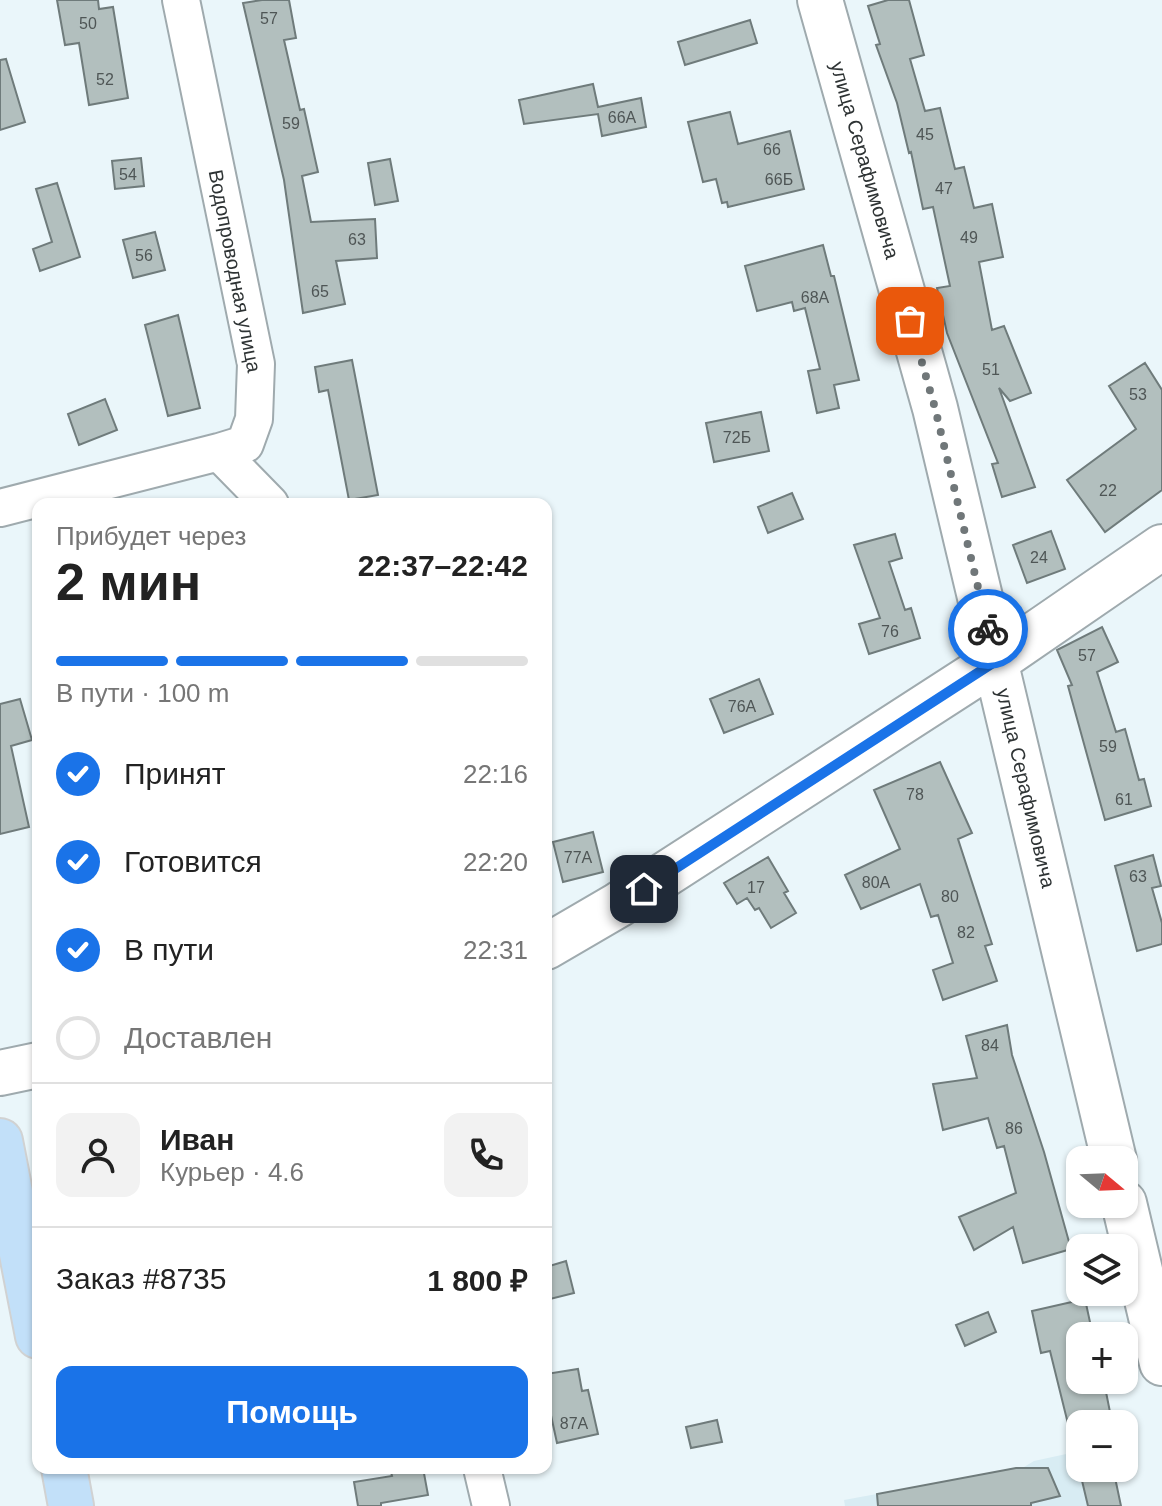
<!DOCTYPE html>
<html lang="ru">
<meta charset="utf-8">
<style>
body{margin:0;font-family:Helvetica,sans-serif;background:#f2f2f2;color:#222;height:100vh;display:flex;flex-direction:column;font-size:30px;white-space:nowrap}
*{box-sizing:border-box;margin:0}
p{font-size:26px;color:#767676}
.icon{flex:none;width:44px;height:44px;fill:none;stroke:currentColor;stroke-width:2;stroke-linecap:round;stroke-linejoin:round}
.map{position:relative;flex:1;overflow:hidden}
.side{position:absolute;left:32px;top:498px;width:520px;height:976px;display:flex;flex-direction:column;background:#fff;border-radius:16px;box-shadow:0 2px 6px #0004}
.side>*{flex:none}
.needle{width:52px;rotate:109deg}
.buttons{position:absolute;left:1066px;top:1146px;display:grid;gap:16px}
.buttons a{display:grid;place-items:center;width:72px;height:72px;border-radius:16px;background:#fff;box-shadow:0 2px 6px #0004;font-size:40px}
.pin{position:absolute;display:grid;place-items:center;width:68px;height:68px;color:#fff;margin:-34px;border-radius:16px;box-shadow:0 4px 12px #0006}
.courier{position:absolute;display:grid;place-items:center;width:80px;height:80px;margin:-40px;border:6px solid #1a73e8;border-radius:50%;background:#fff;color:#222;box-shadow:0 2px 10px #0007}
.overview em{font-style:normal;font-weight:800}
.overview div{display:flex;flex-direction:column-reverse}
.overview{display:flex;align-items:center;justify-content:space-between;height:136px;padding:0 24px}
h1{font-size:52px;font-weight:800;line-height:60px}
.bar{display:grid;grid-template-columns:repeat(4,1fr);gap:12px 8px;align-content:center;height:96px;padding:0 24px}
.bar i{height:10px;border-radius:6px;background:#e0e0e0}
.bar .current{background:#1a73e8}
.bar p{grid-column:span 4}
.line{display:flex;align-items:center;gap:20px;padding:0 24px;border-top:2px solid #e0e0e0}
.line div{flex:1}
.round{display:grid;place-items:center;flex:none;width:84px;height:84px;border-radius:16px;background:#f2f2f2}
ol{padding:0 24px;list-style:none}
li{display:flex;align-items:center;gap:24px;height:88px}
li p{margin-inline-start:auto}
li .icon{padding:8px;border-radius:50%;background:#1a73e8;color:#fff;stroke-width:4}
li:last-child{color:#767676}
li i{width:44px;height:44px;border:4px solid #e0e0e0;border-radius:50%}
.button{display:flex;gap:16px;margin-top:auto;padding:16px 24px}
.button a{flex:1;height:92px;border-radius:16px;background:#1a73e8;color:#fff;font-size:32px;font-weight:800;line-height:92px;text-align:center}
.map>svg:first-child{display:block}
.built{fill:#d8ecf3}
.building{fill:#b2bfbe;stroke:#6f7b7b;stroke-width:2}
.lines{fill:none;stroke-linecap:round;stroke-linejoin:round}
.minor-casing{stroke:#9faaae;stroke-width:40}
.tertiary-casing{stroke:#9faaae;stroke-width:48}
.primary-casing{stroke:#d1d2d2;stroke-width:48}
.minor{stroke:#fff;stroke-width:36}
.tertiary{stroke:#fff;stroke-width:44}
.primary{stroke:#c2e0f9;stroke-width:44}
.done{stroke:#707779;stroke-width:8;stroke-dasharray:0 14.4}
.route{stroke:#1a73e8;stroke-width:10}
.labels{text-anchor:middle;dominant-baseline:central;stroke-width:8;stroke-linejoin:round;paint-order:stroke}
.number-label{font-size:16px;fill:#4f5656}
.street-label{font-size:20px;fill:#2e3334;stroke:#fff}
</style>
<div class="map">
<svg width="1162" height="1506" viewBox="0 0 1162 1506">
<rect width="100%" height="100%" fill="#eaf6fa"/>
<path class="built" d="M1080,1451V1468H1113L1121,1506H845L844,1500L1024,1467L1034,1461Z"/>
<path class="building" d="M57,0H98L99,9L113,7L128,98L89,105L79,43L65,45Z
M262,0H289L296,38L284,40L300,110L304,109L318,172L302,176L311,222L375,219L377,258L336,261L345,304L303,313L284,180L243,3Z
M888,0H909L924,55L910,59L925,111L940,108L955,169L964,167L974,208L992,204L1003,257L979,262L992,330L1004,326L1031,393L1010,401L999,388L1035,487L1002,497L992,464L998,463L947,333L937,288L950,286L933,207L923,209L911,152L909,153L897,103L876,45L880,44L868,6Z
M750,20L757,43L685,65L678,42Z
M6,59L25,122L0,130V60Z
M593,84L598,107L641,98L646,127L602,136L598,114L524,124L519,100Z
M730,112L738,144L790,131L804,189L728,207L727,202L722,203L716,179L703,182L688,122Z
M141,158L144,186L115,189L112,161Z
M390,159L398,201L375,205L368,163Z
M57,183L80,257L40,271L33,249L52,242L36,189Z
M155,232L165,270L133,278L123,240Z
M823,245L831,276H834L859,380L834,385L839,408L817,413L808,371L820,369L805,308L794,311L792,302L757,311L745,266Z
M178,315L200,408L168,416L145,325Z
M352,360L378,495L349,500L328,390L319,392L315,367Z
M1145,363L1162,390V490L1105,532L1067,480L1136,429L1109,386Z
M105,399L117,430L79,445L68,414Z
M761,412L769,451L714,462L706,423Z
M792,493L803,519L768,533L758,507Z
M1051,531L1065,569L1027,583L1013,545Z
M895,534L902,558L889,562L905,610L911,608L920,638L869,654L859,624L880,618L854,545Z
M1102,627L1118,662L1097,672L1116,732L1125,729L1139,780L1144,779L1151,806L1105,820L1068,686L1072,685L1057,650Z
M759,679L773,714L724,733L710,699Z
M20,699L32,740L11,746L29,827L0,834V704Z
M940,762L972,833L958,839L992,944L985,946L997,981L943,1000L933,970L953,963L938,915L931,917L920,884L861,909L845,875L900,849L874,790Z
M593,832L603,872L563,882L553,842Z
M1153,855L1161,886L1152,888L1162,923V944L1137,951L1115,866Z
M768,857L788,891L784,893L796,913L771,928L759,908L755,910L747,898L737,904L724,883Z
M1007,1025L1012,1055L1044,1152L1071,1249L1023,1263L1013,1227L974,1250L959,1217L1016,1193L1004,1146L997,1148L988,1118L943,1130L933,1084L977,1078L966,1036Z
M566,1261L574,1293L546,1300V1267Z
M1085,1299L1093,1336H1080V1387L1104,1382L1112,1422L1080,1424V1435L1071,1436L1050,1351L1041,1353L1032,1311Z
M988,1312L996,1332L965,1346L956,1325Z
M578,1369L582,1391L588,1390L598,1434L557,1443L547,1397L546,1374Z
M717,1420L722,1442L691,1448L686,1427Z
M390,1468H423L428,1495L381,1503V1506H358L354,1482L392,1476Z
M1016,1468H1048L1060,1496L1031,1503V1506H878L877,1494Z
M1079,1468H1113L1121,1506H1088Z"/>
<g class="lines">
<defs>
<path id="minor" d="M181,0L256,364L254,419L245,444L219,452L270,504
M0,508L219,452
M482,1468L491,1506"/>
<path id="tertiary" d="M820,0L935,408L1114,1160
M546,947L618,905L996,661L1162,547
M0,1073L38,1065
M1124,1203L1162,1363"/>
<path id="primary" d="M0,1141L38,1336
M64,1468L71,1506"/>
</defs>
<use href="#minor" class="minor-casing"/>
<use href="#tertiary" class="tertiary-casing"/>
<use href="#primary" class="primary-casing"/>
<use href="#minor" class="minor"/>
<use href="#tertiary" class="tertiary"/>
<use href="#primary" class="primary"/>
</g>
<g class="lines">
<path class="done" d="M910,321L935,408L988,629"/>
<path class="route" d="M644,889L996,661L988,629"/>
</g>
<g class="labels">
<g class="number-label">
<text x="269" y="18">57</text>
<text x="88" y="23">50</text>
<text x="105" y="79">52</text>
<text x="622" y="117">66А</text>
<text x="291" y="123">59</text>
<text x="925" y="134">45</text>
<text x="772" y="149">66</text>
<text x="128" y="174">54</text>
<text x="779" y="179">66Б</text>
<text x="944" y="188">47</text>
<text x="969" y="237">49</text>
<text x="357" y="239">63</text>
<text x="144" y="255">56</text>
<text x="320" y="291">65</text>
<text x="815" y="297">68А</text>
<text x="991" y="369">51</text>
<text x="1138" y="394">53</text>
<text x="737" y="437">72Б</text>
<text x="1108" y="490">22</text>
<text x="1039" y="557">24</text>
<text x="890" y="631">76</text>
<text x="1087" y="655">57</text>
<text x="742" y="706">76А</text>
<text x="1108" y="746">59</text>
<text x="915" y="794">78</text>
<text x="1124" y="799">61</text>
<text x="578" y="857">77А</text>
<text x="1138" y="876">63</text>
<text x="876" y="882">80А</text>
<text x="756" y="887">17</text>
<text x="950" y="896">80</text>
<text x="966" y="932">82</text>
<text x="990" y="1045">84</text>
<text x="1014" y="1128">86</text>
<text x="574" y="1423">87А</text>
</g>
<g class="street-label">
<text transform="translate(865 160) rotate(74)">улица Серафимовича</text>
<text transform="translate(235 271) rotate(79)">Водопроводная улица</text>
<text transform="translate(1026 788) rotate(77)">улица Серафимовича</text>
</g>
</g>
</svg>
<div class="buttons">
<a><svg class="needle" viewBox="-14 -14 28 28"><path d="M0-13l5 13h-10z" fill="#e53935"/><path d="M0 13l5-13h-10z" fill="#767676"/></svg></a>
<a><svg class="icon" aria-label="layers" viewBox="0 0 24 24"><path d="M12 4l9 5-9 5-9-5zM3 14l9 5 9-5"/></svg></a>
<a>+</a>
<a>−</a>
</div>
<div class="pin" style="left:910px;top:321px;background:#ea580c"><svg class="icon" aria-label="bag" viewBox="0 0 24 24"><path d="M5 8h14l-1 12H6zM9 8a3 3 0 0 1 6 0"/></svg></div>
<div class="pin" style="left:644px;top:889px;background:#1f2937"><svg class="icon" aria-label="home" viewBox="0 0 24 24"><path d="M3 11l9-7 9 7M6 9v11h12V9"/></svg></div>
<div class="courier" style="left:988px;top:629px"><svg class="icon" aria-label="bike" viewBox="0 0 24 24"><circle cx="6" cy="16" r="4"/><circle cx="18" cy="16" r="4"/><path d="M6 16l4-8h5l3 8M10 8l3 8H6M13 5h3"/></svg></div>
<section class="side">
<div class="overview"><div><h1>2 мин</h1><p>Прибудет через</p></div><em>22:37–22:42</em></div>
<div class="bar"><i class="current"></i><i class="current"></i><i class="current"></i><i></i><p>В пути · 100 m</p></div>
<ol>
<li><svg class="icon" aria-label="check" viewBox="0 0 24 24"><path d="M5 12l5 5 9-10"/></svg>Принят<p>22:16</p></li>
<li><svg class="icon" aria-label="check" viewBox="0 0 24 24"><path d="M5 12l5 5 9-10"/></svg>Готовится<p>22:20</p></li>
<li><svg class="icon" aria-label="check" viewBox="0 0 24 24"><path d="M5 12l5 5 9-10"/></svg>В пути<p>22:31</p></li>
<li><i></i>Доставлен</li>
</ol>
<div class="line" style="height:144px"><a class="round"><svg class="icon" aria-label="person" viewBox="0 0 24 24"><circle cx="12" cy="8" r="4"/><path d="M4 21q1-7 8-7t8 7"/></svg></a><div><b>Иван</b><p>Курьер · 4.6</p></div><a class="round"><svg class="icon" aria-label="phone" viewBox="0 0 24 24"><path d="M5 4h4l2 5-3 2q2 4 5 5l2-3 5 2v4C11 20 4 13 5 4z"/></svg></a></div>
<div class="line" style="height:104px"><div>Заказ #8735</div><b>1 800 ₽</b></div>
<div class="button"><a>Помощь</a></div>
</section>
</div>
